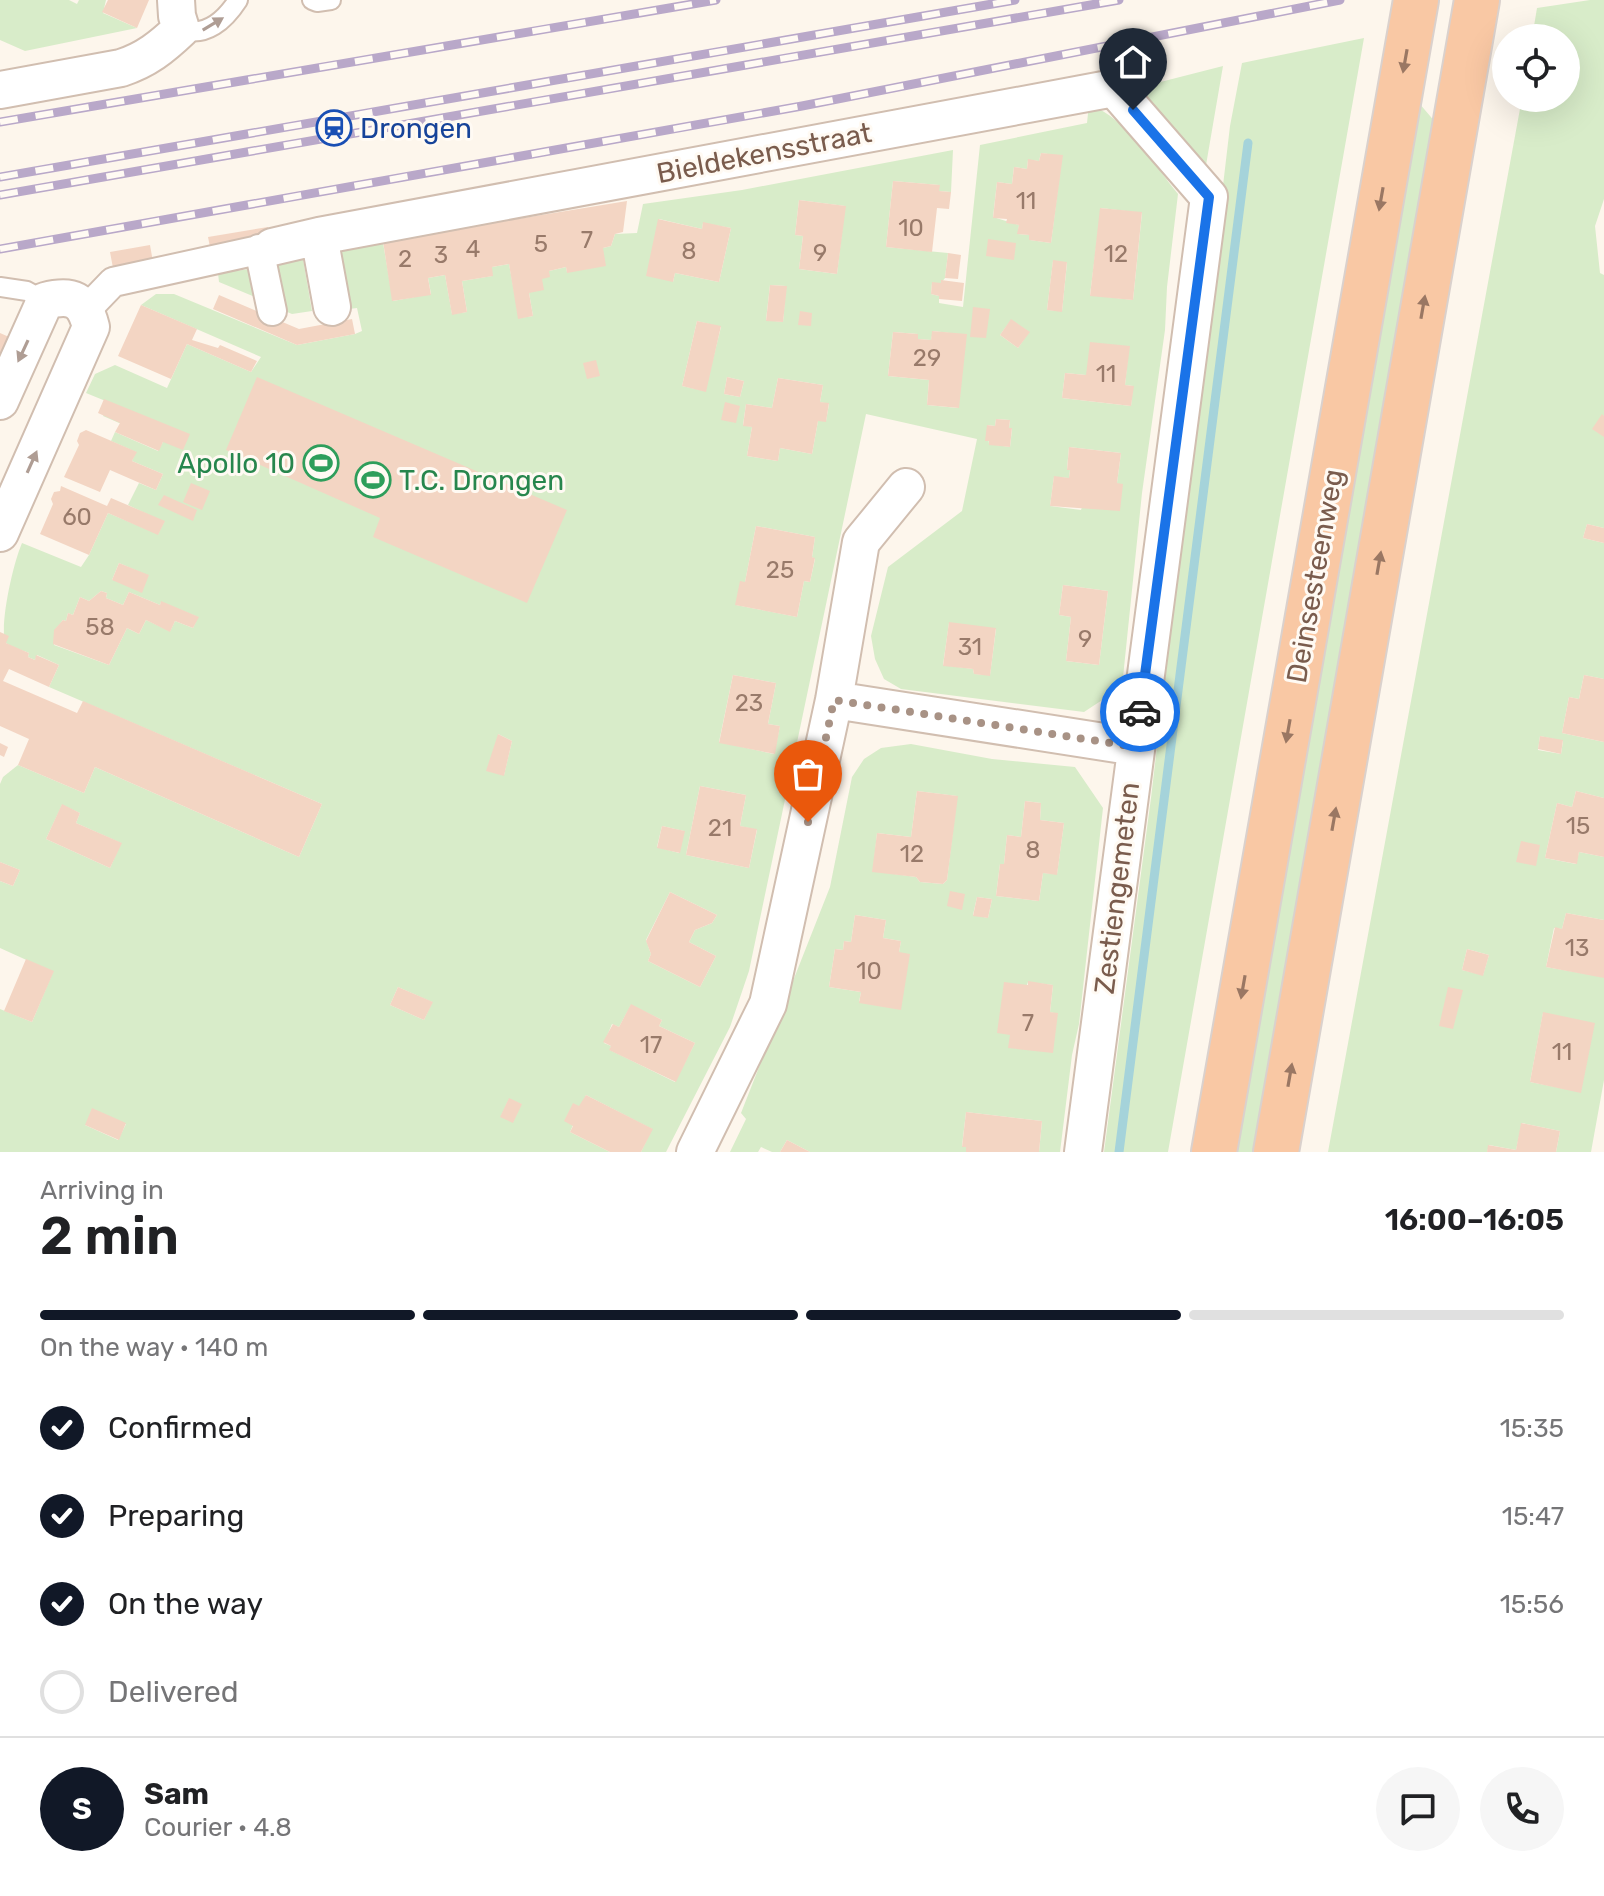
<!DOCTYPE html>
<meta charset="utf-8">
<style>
body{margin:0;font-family:Rubik,sans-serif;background:#f6f6f6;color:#202124;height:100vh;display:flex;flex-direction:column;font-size:30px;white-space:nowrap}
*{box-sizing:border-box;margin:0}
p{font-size:26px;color:#757577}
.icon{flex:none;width:44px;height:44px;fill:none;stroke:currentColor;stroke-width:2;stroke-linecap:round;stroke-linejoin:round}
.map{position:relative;height:1152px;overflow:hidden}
.details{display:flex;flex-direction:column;background:#fff;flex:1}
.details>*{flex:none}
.buttons{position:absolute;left:1492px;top:24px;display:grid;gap:16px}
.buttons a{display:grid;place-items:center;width:88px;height:88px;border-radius:50%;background:#fff;box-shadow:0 8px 32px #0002;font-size:40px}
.pin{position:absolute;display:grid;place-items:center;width:68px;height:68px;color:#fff;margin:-82px -34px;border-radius:50% 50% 50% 0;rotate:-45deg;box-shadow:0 0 8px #0007}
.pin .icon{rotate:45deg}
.courier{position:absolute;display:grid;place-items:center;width:80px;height:80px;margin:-40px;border:6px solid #1a73e8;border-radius:50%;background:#fff;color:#222;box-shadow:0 2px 10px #0007}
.headline em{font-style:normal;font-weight:600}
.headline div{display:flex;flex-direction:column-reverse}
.headline{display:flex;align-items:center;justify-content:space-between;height:136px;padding:0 40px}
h1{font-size:52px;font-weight:600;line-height:60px}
.bar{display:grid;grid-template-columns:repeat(4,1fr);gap:12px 8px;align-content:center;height:96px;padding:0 40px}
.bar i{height:10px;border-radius:6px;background:#e0e0e0}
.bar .current{background:#111827}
.bar p{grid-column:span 4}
.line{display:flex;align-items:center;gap:20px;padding:0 40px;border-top:2px solid #e0e0e0}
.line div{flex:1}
.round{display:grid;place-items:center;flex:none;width:84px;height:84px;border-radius:42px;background:#f6f6f6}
ol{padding:0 40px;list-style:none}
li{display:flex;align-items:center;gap:24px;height:88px}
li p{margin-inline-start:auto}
li .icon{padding:8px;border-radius:50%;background:#111827;color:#fff;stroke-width:4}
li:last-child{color:#757577}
li i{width:44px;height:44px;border:4px solid #e0e0e0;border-radius:50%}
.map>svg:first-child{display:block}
.green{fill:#d8ecc9;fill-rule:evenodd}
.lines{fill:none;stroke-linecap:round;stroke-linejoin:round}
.stream{stroke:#a5d3da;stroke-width:9}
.building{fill:#f3d5c3}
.service-casing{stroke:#d1beb0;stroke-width:22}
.pedestrian-casing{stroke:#d1beb0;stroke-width:32}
.minor-casing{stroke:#d1beb0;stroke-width:40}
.trunk-casing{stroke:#dad1cd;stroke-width:48}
.service{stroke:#fff;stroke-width:18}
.pedestrian{stroke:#fff;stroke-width:28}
.minor{stroke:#fff;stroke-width:36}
.trunk{stroke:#f9c8a4;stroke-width:44}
.rail-casing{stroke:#b9a8c9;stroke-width:9}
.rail{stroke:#fffaf3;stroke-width:6;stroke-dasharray:18;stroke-linecap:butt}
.oneway{fill:#af9d94}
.oneway2{fill:#9a7763}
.done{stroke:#a89285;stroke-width:8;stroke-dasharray:0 14.4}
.route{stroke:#1a73e8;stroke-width:10}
.labels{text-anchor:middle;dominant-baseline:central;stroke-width:6;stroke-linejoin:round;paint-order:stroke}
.number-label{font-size:24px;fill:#987a6a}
.transit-label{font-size:28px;fill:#164399;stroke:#fffaf3;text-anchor:start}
.street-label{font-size:28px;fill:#7a5c4d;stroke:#fffaf3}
.leisure-label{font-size:28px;fill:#27864d;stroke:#fffaf3;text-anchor:end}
</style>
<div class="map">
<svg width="1604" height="1152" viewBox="0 0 1604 1152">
<rect width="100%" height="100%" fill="#fdf6ec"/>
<path class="green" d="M0,0H69L77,4L79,0H106L103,13L137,28L25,51L0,40Z
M1590,0H1604V199L1595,226L1600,273L1604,275V528L1587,524L1583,538L1604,543V679L1584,675L1579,699L1569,697L1562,733L1604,742V798L1576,791L1572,807L1557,803L1545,858L1576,864L1579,852L1604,857V920L1566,913L1562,929L1554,928L1546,967L1604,977V1080L1591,1152H1556L1560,1131L1522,1123L1516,1150L1489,1145L1487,1152H1328L1522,98H1566V38H1532L1537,8ZM1540,736L1563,741L1561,754L1538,750ZM1467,949L1489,955L1483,975L1462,970ZM1543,1013L1581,1092L1530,1082Z
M1364,38L1168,1152H1104L1151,798L1230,126L1242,63Z
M1223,66L1205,171L1133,89Z
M1419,103L1436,123L1261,1152H1233Z
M1089,104C1128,120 1153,163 1178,194L1167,287L1165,330L1142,493L1122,687L1084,712L901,689L884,679L875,659L871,636L888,567L962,511L977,439L866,414L749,971L730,1027L666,1152H641L652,1129L586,1095L570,1132L610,1152H0V1009L32,1022L53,972L0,948V881L13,886L20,870L0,862V784L3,777L18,765L84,793L95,767L299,857L322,804L49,687L59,665L37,655L35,660L28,657L29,653C22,650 10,647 5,642C0,622 13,564 22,543L81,567L89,555L108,513L158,534L164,522L128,505L139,483L156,490L163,474L132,461L136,452L111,441L115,432L158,451L163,442L103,416L108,402L86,393L95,374L115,365L167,388L187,344L251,372L261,357L141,305L156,294H174L297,345L355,334L362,331L357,308L349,309L336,239L381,231L393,301L431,294L428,278L445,275L452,314L467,312L462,281L492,276V267L509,264L519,318L533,316L529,293L549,271L566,267L567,272L603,248L611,246L615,234L637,233L643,204L742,190L953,150L951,192L939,191V185L893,181L886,247L948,253L945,278L941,283H932L931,294L939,296V303L963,307L980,145L1087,123ZM1041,153L1062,156L1051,243L1030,240L1029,235L1018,234L1019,225L993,217L997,182L1012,184L1014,167L1027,169L1028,160L1039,161ZM799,200L845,206L837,274L799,269L803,236L795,235ZM1101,208L1142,213L1133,300L1090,295ZM659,219L702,229L703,223L731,228L719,282L675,273L673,282ZM1053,261L1067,263L1062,311L1047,310ZM770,285L786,286L783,322L766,320ZM1011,320L1029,332L1018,348L1000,335ZM697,321L721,327L705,391L682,386ZM933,331L966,335L958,408L927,405L929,380L888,376L893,332L918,334V339L931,340ZM1129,346L1125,385L1133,386L1131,406L1062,398L1065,373L1086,375ZM727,377L744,381L740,397L724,394ZM778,378L823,385L820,402L829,404L826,421H818L812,454L780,448L778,461L747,456L752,427L743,425L746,404L772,408ZM996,419L1010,420L1009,428L1012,429L1010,447L989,444L987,425L995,426ZM1069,447L1121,453L1117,483L1082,507L1081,510L1050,506L1054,477L1069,478L1070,470L1067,469ZM756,526L815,537L812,557L815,559L810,582L804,581L797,617L736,605L745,582ZM119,563L149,576L112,580ZM1063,585L1108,591L1099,665L1066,661L1071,617L1059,615ZM101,591L107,593L106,598L123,605L129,592L160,605L161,602L198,617L193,628L175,621L170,631L146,620L139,634L127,628L109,665L54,645L55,630L63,620L66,621L68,613L73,615L80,597L89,601ZM949,623L996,629L990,675L974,674L973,669L943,665ZM733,675L776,683L768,724L780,726L774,754L719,742ZM498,734L512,741L504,775ZM700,786L746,795L740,826L757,830L749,868L686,855ZM62,805L80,813L76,823L121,843L110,868L46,839ZM662,826L684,831L679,853L657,847ZM670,892L717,915L712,923L695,930L689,942L716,956L700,987L648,961L651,954L646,940ZM398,987L432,1002L424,1020L390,1005ZM631,1005L662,1020L659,1026L695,1043L675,1082L610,1050L611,1046L604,1043L612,1024L619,1027ZM509,1099L521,1104L513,1122L501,1116ZM126,1124L118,1140L85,1125Z
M303,259L312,311L292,314L280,309L272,265Z
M251,269L255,297L219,282L218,273Z
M911,744L992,759L1075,767L1103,808L1079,1024L1072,1055L1060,1152H1039L1042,1121L966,1112L962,1146L966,1147V1152H810L787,1140L780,1152H772L761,1147L758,1152H730L746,1119L741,1113L830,887L852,777L864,759L881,748ZM917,791L957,796L947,880L943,884L920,882L916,877L873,871L877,833L911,837ZM1025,801L1041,803L1040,820L1064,823L1057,874L1043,873L1039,901L996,896L1000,864H1004L1007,835L1021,837ZM977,897L992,899L988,918L973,915ZM855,915L886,920L883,938L901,941L899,952L859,1002L861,992L829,987L835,949L843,950L844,941L851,942ZM1028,982L1053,985L1050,1012L1058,1014L1010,1035Z"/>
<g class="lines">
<path class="stream" d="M1119,1152L1248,143"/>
</g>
<path class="building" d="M108,0H149L137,28L102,12Z
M1041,153L1063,155L1051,243L1029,240V235L1017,234L1019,225L1006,223L1007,219L993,218L997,182L1012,184L1014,167L1027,169L1028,159L1039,161Z
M893,181L940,185L939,191L951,192L949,209L937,208L932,252L886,247Z
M799,200L846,206L837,274L799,269L803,236L795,235Z
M627,201L623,232L615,234L611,246L603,248L606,266L567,273L566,267L549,271L550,277L542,279L544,290L529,293L533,316L518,319L509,264L492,267L493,276L462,281L467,312L452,315L445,275L428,278L431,295L392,301L383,241Z
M1100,208L1142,212L1133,300L1090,296Z
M658,219L702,229L703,222L731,228L719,282L675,273L673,282L646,276Z
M268,227L271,242L211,252L208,237Z
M988,239L1016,243L1014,260L986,256Z
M150,245L153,262L113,268L110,252Z
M948,253L961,255L958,279L945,278Z
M1053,260L1067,262L1062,312L1047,310Z
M941,280L964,283L962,301L939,299V296L931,294L932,282L941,283Z
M770,285L787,286L783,322L766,321Z
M219,295L299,329L352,319L355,334L297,345L213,309Z
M141,305L197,329L192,340L218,348L220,345L257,361L251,372L187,344L171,379L118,356Z
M973,307L990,309L986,338L970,337Z
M800,311L812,313L811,326L798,325Z
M1011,319L1030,332L1018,348L1000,335Z
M697,321L721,326L706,392L682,386Z
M932,331L967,334L959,408L927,405L929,380L888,376L893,332L918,334V339L931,340Z
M0,333L9,337L0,357Z
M1090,342L1130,346L1125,385L1134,386L1131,406L1062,398L1065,373L1086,375Z
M596,360L600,376L587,379L583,363Z
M257,377L567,510L527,603L373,537L380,518L226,450Z
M727,377L744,381L740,397L724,394Z
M778,378L823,385L820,402L829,403L826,422L818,421L812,454L780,448L778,461L747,456L752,427L743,426L746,404L772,408Z
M104,399L190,434L183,450L163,442L159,451L115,432L120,423L98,413Z
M725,402L740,406L736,423L721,420Z
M1602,414L1604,416V437L1592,429Z
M996,419L1010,420L1009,428H1012L1010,447L989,445V441H985L987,425L995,426Z
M86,430L137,452L132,461L163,474L156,490L110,470L100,492L64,477L79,445L77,441L80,433Z
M1069,447L1121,453L1117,483L1123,484L1120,511L1050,506L1054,476L1069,478L1070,470H1067Z
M191,483L210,491L202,510L183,502Z
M61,486L107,506L111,498L165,521L158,535L108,513L89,555L40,534L53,504L51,499L54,492L60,491Z
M164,495L197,510L193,521L158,505Z
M1587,524L1604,528V543L1583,538Z
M756,526L815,537L812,557L815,558L810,582L804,581L797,617L735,605L740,581L745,582Z
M119,563L149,575L142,593L112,580Z
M1063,585L1108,591L1099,665L1066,661L1071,617L1059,615Z
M101,591L107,593L106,598L123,605L129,592L160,605L161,601L199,617L193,628L175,621L170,632L146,620L139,634L127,628L109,665L53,644L54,630L63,620L66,621L68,613L73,615L80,597L89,601Z
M949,622L996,628L990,676L974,674L973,669L943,666Z
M0,632L9,636L6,643L29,653L28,657L35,660L36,655L59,665L49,687L9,669L3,681L77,713L83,701L322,804L299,857L95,767L84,793L18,765L29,739L0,726Z
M733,675L776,683L768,724L780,726L775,754L719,743Z
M1584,675L1604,679V742L1562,733L1569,697L1579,699Z
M498,734L512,741L504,776L486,771Z
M1540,736L1563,740L1561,754L1538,749Z
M0,743L8,747L4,757L0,755Z
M700,786L746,795L740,826L757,829L749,868L686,855Z
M917,791L958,796L947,880L943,884L920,882L916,877L872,872L877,833L911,837Z
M1576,791L1604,798V857L1579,852L1577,864L1545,858L1557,803L1572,807Z
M1025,801L1041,803L1040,820L1064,823L1057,875L1043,873L1039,901L996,896L1000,864H1004L1007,835L1021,837Z
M62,804L80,813L76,823L122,843L110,868L46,839Z
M662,826L685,831L680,853L657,848Z
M1521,841L1540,845L1536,866L1516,862Z
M0,862L20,870L13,886L0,881Z
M950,891L965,894L962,910L947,906Z
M670,892L717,915L712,923L695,930L689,942L716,956L700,987L648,961L651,954L646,941Z
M977,897L992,899L988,918L973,916Z
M1566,913L1604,920V978L1546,967L1555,927L1562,929Z
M855,915L886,920L883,938L901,941L899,952L910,954L901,1010L859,1003L861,992L829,987L835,949L843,950L844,941L851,942Z
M1467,949L1489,955L1483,976L1462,970Z
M26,959L54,971L32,1022L4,1011Z
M1028,981L1053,985L1050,1012L1058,1013L1053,1053L1008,1048L1010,1035L997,1033L1004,982L1028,985Z
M398,987L433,1002L424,1020L390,1005Z
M1448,987L1463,990L1453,1029L1439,1026Z
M631,1004L662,1020L659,1026L695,1043L676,1082L609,1050L611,1046L603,1042L613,1024L619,1027Z
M1543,1012L1595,1023L1581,1093L1530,1082Z
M586,1095L653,1129L641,1152H610L570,1132L573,1126L564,1121L573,1103L579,1106Z
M509,1098L522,1104L513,1123L500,1117Z
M92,1108L126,1123L119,1140L85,1125Z
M966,1112L1042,1121L1039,1152H966V1147H962Z
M1521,1123L1560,1131L1556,1152H1487L1488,1145L1516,1150Z
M787,1140L810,1152H780Z"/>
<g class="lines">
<defs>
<path id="service" d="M312,0L317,2L331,0
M181,29C206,38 225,20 238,0
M0,287L27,291L45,301"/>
<path id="pedestrian" d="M259,249L272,311
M87,309L113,282L272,247"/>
<path id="minor" d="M0,90L121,68C146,60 162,47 181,29L177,16L176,0
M319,236L332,307
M272,247L319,236L1114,88L1209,197L1083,1152
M0,401L45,301C72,294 84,299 91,327L0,533
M834,700L1136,747
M695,1152L768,1004L834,700L861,542L906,487"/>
<path id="trunk" d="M1214,1152L1416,0
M1276,1152L1477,0"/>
</defs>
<use href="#service" class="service-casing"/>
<use href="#pedestrian" class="pedestrian-casing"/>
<use href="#minor" class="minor-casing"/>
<use href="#trunk" class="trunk-casing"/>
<use href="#service" class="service"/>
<use href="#pedestrian" class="pedestrian"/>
<use href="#minor" class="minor"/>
<use href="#trunk" class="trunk"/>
<defs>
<path id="rail" d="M0,122L716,0
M0,177L1015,0
M0,195L1119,0
M0,249L802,106L1340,0"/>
</defs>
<use href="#rail" class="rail-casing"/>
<use href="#rail" class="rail"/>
</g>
<defs><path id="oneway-solid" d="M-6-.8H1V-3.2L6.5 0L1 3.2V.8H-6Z" transform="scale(2)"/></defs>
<g class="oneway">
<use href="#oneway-solid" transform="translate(213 24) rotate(-31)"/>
<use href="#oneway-solid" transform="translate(23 351) rotate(115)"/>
<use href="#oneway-solid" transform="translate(32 462) rotate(-66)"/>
</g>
<g class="oneway2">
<use href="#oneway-solid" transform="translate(1405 61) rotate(100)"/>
<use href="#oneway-solid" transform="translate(1381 199) rotate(100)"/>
<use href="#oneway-solid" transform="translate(1423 307) rotate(-80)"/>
<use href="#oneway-solid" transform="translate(1379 563) rotate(-80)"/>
<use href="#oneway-solid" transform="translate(1288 731) rotate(100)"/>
<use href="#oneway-solid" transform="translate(1334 819) rotate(-80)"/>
<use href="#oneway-solid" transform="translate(1243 987) rotate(100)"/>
<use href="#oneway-solid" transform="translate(1290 1075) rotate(-80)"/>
</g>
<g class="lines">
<path class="done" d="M808,822L834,700L1136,747L1140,712"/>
<path class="route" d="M1133,110L1209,197L1140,712"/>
</g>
<defs>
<symbol id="station-ring" viewBox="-11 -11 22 22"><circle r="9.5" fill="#fffaf3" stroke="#1a4fb4" stroke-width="1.5"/><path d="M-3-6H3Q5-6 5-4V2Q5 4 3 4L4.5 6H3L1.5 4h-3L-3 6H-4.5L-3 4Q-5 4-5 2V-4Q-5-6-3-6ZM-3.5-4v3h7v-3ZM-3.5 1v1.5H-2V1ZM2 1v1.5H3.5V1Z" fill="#1a4fb4"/></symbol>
<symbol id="stadium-ring" viewBox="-11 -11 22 22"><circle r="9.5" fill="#fffaf3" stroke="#2e9e5b" stroke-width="1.5"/><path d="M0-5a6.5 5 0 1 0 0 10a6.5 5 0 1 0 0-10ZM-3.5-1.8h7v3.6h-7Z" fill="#2e9e5b"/></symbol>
</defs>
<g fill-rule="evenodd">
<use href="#station-ring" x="314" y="108" width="40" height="40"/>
<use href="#stadium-ring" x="301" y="443" width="40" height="40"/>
<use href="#stadium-ring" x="353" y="460" width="40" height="40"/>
</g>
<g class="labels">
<g class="number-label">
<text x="1026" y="201">11</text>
<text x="911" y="228">10</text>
<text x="587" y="240">7</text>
<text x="541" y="244">5</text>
<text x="473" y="249">4</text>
<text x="689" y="251">8</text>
<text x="820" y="253">9</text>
<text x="1116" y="254">12</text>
<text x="441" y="255">3</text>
<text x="405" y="259">2</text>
<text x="927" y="358">29</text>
<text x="1106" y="374">11</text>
<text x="77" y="517">60</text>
<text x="780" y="570">25</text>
<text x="100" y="627">58</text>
<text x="1085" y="639">9</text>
<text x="970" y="647">31</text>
<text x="749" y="703">23</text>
<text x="1578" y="826">15</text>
<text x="720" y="828">21</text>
<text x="1033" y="850">8</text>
<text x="912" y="854">12</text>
<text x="1577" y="948">13</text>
<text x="869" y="971">10</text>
<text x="1028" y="1023">7</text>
<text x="651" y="1045">17</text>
<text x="1562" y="1052">11</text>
</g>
<g class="transit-label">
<text x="360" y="128">Drongen</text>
</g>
<g class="street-label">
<text transform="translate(764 153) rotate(-11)">Bieldekensstraat</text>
<text transform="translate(1315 576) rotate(-80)">Deinsesteenweg</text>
<text transform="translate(1117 888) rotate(-83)">Zestiengemeten</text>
</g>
<g class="leisure-label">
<text x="295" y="463">Apollo 10</text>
<text x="399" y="480" text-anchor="start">T.C. Drongen</text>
</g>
</g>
</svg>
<div class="buttons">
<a><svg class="icon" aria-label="locate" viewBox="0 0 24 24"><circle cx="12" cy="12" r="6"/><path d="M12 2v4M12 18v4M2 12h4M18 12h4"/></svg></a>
</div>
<div class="pin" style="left:808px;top:822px;background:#ea580c"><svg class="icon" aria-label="bag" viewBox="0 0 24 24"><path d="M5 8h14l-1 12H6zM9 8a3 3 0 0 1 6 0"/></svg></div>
<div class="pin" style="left:1133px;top:110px;background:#1f2937"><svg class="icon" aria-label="home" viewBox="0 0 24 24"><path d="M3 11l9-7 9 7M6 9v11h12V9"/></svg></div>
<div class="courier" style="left:1140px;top:712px"><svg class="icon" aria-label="car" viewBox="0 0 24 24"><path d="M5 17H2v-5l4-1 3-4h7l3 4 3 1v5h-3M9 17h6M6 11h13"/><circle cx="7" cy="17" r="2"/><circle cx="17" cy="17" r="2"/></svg></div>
</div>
<section class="details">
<div class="headline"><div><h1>2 min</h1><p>Arriving in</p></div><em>16:00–16:05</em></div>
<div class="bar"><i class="current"></i><i class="current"></i><i class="current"></i><i></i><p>On the way · 140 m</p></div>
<ol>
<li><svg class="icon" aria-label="check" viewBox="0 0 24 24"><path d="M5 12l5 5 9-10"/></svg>Confirmed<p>15:35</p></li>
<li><svg class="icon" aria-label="check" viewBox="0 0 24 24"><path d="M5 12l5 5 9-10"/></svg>Preparing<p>15:47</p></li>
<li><svg class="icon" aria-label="check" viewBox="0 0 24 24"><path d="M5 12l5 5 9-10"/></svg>On the way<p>15:56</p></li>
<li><i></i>Delivered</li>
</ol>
<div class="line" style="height:144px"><b class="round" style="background:#111827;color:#fff">S</b><div><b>Sam</b><p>Courier · 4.8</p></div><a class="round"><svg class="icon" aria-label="chat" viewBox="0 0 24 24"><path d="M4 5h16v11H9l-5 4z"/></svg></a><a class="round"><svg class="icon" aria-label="phone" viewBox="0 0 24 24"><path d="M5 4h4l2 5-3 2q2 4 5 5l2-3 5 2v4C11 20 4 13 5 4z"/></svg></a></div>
</section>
